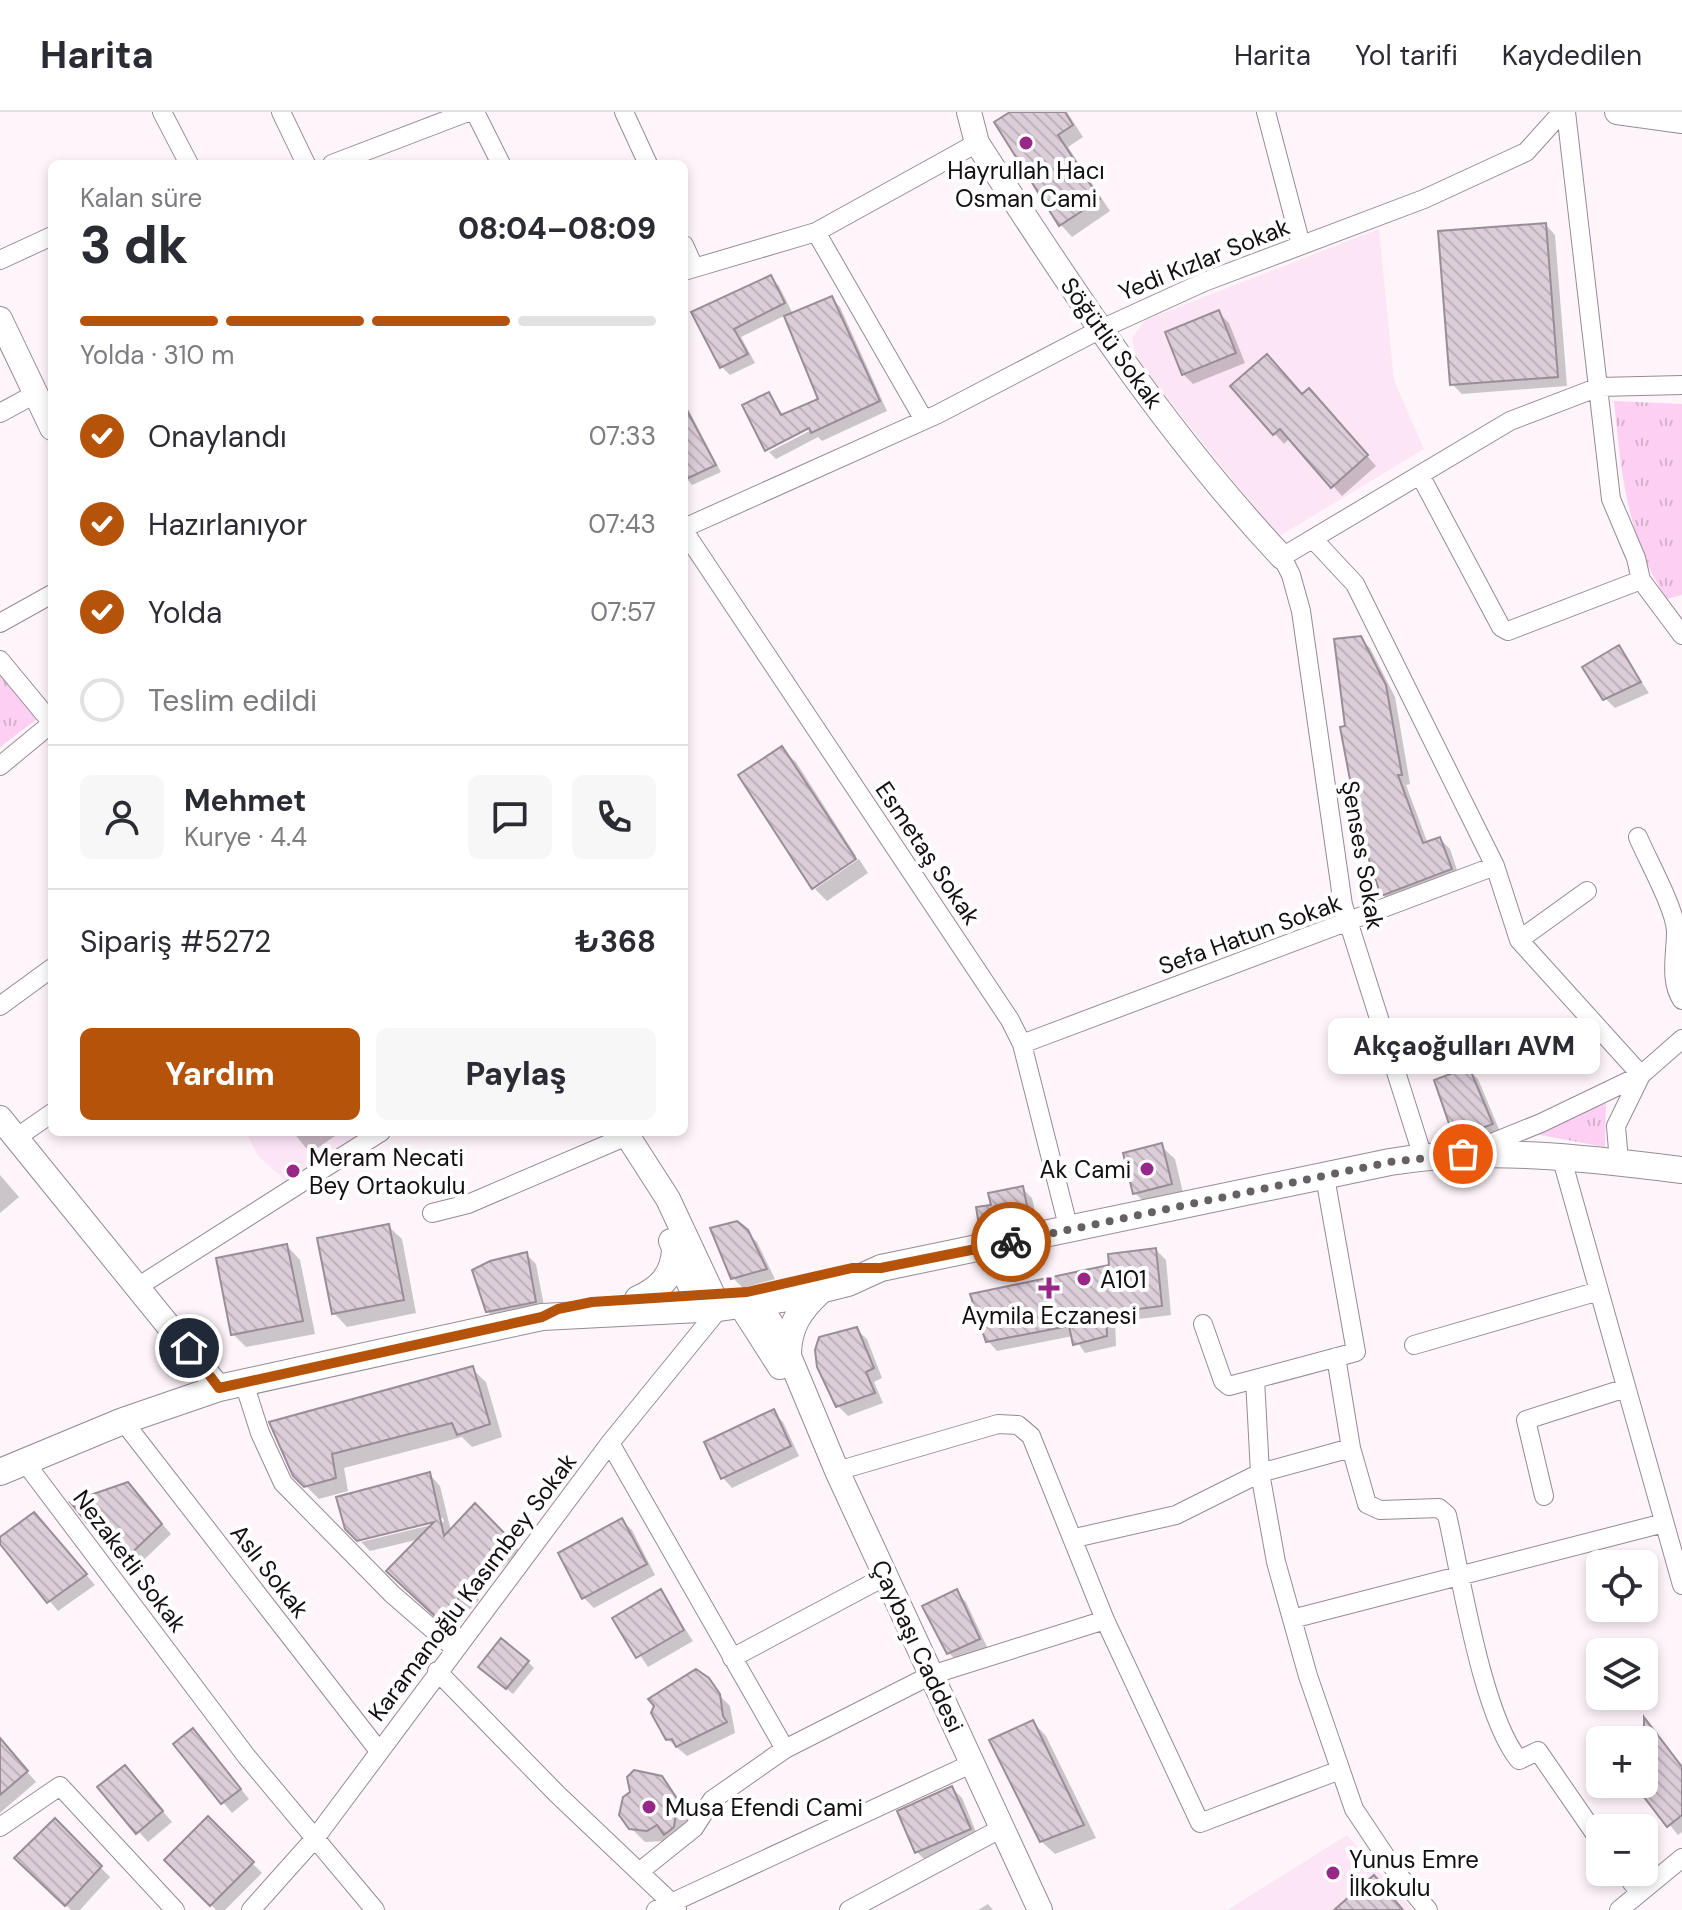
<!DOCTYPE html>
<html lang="tr">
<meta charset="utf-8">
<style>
body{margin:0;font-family:"DM Sans",sans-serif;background:#f7f7f7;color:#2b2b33;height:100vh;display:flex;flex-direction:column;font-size:30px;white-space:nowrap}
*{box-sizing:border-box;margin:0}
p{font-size:26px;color:#7c7c81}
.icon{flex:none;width:44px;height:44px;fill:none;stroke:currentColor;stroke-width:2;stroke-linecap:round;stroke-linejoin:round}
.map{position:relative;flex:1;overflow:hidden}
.drawer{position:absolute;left:48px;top:48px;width:640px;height:976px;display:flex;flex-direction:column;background:#fff;border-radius:12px;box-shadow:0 4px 12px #0003}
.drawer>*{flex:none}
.fabs{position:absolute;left:1586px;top:1438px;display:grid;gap:16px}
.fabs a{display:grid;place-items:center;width:72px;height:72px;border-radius:12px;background:#fff;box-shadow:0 4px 12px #0003;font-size:40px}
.pin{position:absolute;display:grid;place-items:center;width:68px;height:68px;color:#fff;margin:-34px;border:4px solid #fff;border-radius:50%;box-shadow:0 2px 8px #0007}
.courier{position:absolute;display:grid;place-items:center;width:80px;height:80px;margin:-40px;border:6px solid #b45309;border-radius:50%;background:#fff;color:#222;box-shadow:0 2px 10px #0007}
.bubble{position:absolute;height:56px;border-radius:12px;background:#fff;box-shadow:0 4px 12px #0003;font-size:26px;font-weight:800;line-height:56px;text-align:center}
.head em{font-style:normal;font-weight:800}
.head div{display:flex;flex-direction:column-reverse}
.head{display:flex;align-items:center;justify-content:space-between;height:136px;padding:0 32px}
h1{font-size:52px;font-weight:800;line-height:60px}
.bar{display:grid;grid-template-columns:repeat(4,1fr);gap:12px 8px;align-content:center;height:96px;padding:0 32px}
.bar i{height:10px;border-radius:6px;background:#e1e1e2}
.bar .selected{background:#b45309}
.bar p{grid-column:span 4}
.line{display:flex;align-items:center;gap:20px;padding:0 32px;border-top:2px solid #e1e1e2}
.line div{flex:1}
.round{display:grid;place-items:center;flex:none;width:84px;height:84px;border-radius:12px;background:#f7f7f7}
ol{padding:0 32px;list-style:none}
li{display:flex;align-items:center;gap:24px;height:88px}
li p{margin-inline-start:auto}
li .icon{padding:8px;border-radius:50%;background:#b45309;color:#fff;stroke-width:4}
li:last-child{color:#7c7c81}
li i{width:44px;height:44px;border:4px solid #e1e1e2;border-radius:50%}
.button{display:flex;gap:16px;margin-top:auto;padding:16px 32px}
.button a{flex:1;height:92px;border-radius:12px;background:#b45309;color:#fff;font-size:32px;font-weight:800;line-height:92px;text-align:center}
.button a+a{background:#f7f7f7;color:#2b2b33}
header{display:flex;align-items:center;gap:48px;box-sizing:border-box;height:112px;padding:0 40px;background:#fff;border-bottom:2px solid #e1e1e2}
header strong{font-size:38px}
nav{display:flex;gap:44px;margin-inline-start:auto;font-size:28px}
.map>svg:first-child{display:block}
.built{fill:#fce6f6}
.grass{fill:url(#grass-tufts)}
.shadow{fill:#0003}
.building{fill:url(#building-back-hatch);stroke:#9a8d97;stroke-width:2}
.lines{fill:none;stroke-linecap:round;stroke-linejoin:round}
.minor-casing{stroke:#978a94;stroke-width:20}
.tertiary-casing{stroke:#978a94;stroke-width:26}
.secondary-casing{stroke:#978a94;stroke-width:28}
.minor{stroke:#fff;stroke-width:18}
.tertiary{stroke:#fff;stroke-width:24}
.secondary{stroke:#fff;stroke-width:26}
.done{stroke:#656064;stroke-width:8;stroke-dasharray:0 14.4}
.route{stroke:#b45309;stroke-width:10}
.poi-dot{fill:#972887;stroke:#fff;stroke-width:3}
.labels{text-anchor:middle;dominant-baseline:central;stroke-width:8;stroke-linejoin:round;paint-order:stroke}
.poi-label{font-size:24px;fill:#130f12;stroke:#fff;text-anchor:start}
.street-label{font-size:24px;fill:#130f12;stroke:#fff}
</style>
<header>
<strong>Harita</strong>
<nav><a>Harita</a><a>Yol tarifi</a><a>Kaydedilen</a></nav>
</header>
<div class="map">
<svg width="1682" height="1798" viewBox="0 0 1682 1798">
<defs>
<pattern id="grass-tufts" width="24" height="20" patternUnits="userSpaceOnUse" patternTransform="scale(2)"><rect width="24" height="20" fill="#fdcff2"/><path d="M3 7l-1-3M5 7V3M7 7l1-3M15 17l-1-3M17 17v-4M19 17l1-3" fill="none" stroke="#d8b1ce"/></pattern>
<pattern id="building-back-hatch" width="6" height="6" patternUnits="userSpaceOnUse" patternTransform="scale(2)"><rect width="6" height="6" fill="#dcced9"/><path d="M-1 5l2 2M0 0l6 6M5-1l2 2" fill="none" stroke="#bcb0b9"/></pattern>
</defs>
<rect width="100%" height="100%" fill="#fef5fb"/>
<path class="built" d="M1379,117L1394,268L1424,337L1278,425L1137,248L1132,226L1145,208Z
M246,1020H371L290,1073L258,1044Z
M1347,1723L1413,1798H1227Z"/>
<path class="grass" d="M1614,289L1682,292V483L1667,487C1627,429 1621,358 1614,289Z
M0,555L37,607L0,635Z
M1606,991L1605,1035L1535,1022Z"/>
<path class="shadow" d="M1013,0H1067L1083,25L1068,35L1110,99L1072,125L1061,113L997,11Z
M1546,113L1555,123L1567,274L1462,282L1452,272Z
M771,166L779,174L793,202L831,186L840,195L887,299L822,329L818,325L776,347L769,340L819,314L817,310L767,338L745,294L768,282L784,304L821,288L786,203L741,225L755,251L730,263L722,255L694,201Z
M1219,201L1229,211L1245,251L1193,272L1183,262Z
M1233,274L1318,288L1376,354L1342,384L1290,326L1284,332L1275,322Z
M684,289L721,360L692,373L684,363Z
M1360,526L1370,536L1395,585L1410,672L1406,673L1428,732L1440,727L1450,737L1460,767L1393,793L1383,783L1356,690L1347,616Z
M1618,535L1649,581L1615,596L1605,586Z
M782,637L796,650L856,744L813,773Z
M859,747L868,761L827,789L815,777Z
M1468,958L1478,967L1501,1022L1465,1034L1455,1025Z
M293,1020H341L310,1041Z
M1161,1034L1175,1047L1184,1085L1148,1094L1134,1080Z
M0,1063L19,1085L0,1101Z
M1022,1076L1032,1086L1039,1118L992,1128L982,1118Z
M388,1114L402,1127L416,1201L347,1215L334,1201Z
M746,1120L757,1130L775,1167L743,1176L733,1166Z
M287,1134L300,1148L315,1222L246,1235L233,1222Z
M1156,1138L1166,1148L1171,1203L1115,1210L1116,1234L1085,1241L1073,1224L997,1239L988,1229L1111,1154Z
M527,1143L536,1152L545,1199L497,1209L487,1199Z
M857,1218L867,1227L882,1266L874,1270L883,1291L848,1304L838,1294Z
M472,1257L486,1270L502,1325L472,1335L462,1325L344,1356L348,1379L319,1387L295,1363Z
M773,1300L783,1310L799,1344L732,1376L723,1366Z
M429,1362L440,1374L451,1419L475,1394L519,1438L476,1484L479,1488L451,1516L400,1470L420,1427L370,1439L361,1430L444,1410L443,1406L357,1427Z
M137,1383L171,1422L131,1460L121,1451Z
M622,1409L632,1418L655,1463L594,1496L584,1486Z
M43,1413L95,1473L58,1499L0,1429Z
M661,1480L693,1529L648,1555L615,1506Z
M956,1480L966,1490L988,1537L958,1550L948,1540Z
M528,1550L534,1556L513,1582L487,1561Z
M696,1560L730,1594L735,1621L687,1644L667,1627Z
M1033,1610L1046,1624L1096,1726L1055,1742L1041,1729Z
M1648,1613L1682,1655V1720L1678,1723L1636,1672H1644V1628H1629Z
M0,1629L36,1670L0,1701Z
M202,1629L249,1687L232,1701L176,1633Z
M134,1665L172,1710L148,1730L100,1676Z
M661,1666L690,1703L686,1728L645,1730L631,1716Z
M952,1676L962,1686L979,1727L927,1750L917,1740Z
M208,1707L262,1761L225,1798H216L167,1748Z
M54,1709L110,1765L80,1798H71L17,1746Z
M988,1792L993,1798H978Z"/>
<path class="building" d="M1010,0H1065L1073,13L1058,23L1100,87L1059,114L994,10Z
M1546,111L1558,265L1450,273L1438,119Z
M771,163L785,191L734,217L748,242L720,256L691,200Z
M832,184L880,289L811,321L809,316L765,339L742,293L769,280L781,303L818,287L784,204Z
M1219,198L1236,241L1182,263L1165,220Z
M1267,242L1302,282L1309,276L1368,343L1331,376L1280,317L1273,323L1230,274Z
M684,293L716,353L684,368Z
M1361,524L1386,573L1402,663H1398L1423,731L1440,725L1452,757L1381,784L1350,690L1354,689L1340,615L1345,614L1334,527Z
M1619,533L1641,570L1603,588L1582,555Z
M782,634L856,747L812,777L738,663Z
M1469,955L1493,1012L1454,1026L1434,968Z
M1162,1031L1172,1072L1133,1082L1123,1041Z
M1023,1074L1030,1109L980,1119L976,1095L991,1093L988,1081Z
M737,1109L748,1118L767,1157L731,1167L710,1116Z
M389,1112L404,1188L332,1202L317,1126Z
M287,1132L303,1209L231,1223L216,1146Z
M1156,1136L1162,1194L1106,1201L1107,1224L1073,1233L1069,1214L986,1230L970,1182L1109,1153L1108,1142Z
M527,1140L536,1190L486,1200L472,1158L490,1149Z
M857,1215L874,1256L866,1260L875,1281L836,1295L817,1255L815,1238L819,1225Z
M473,1254L490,1312L457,1323L452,1311L332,1342L336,1366L304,1375L293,1364L269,1310Z
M774,1297L791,1334L721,1367L704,1330Z
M430,1360L444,1424L475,1391L509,1426L466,1472L470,1475L438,1507L386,1459L434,1410L357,1429L345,1417L336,1385Z
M128,1370L162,1412L120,1452L70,1390Z
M34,1400L87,1462L47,1491L0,1432V1425Z
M622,1406L647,1452L582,1487L558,1441Z
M661,1477L684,1518L636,1546L612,1506Z
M957,1477L980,1527L947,1542L922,1494Z
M501,1526L529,1549L506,1577L478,1555Z
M696,1557L709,1566L720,1582L723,1604L727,1610L676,1635L672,1627L666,1628L651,1601L654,1594L648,1587Z
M1644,1605L1682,1655V1703L1667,1715L1634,1672H1644V1628H1626L1644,1614Z
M1033,1608L1084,1713L1040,1730L989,1628Z
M193,1616L241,1677L221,1692L173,1632Z
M0,1626L28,1659L0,1683Z
M125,1653L163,1699L136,1722L97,1675Z
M634,1658L662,1664L678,1688L674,1715L664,1723L657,1713L647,1719L629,1717L619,1703L623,1685L630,1680L627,1665Z
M952,1674L971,1717L915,1741L897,1699Z
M208,1704L254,1750L210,1794L164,1748Z
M55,1706L102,1754L65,1794L14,1746Z
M1374,1763L1403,1798H1334Z"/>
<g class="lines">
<defs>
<path id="minor" d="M162,0L189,52
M281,0L306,52
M475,0L501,52
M624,0L648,52
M1266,0L1301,133
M1566,0L1611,387L1636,446L1641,468L1682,523
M332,52L468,0
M816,120L924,308
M684,133L694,155
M0,148L52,124
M684,159L816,120L977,31
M0,301L35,282
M1420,363L1501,515L1508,519L1641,468
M684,416L938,302L1099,218L1204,170L1424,87L1526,40L1562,0
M684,419L1010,908L1022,932L1069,1118
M1313,427L1355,472L1495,754L1519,828L1641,963L1616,1014L1619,1050
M0,511L52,482
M0,548L52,611
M0,654L52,611
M1638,725C1647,747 1676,798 1676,820C1676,842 1669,869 1682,888
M1519,828L1587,779
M0,894L52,856
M1022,932L1495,754
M16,1026L52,1001
M1474,1038L1541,1011L1641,963L1682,927
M1561,1044L1682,1473
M1423,1045L1343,793L1301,499L1291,463L1282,445L1510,309L1599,275L1682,273
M432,1101L468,1092L627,1024
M139,1174L381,1020
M1203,1212L1223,1269L1229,1274L1356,1240L1325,1065
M1414,1233L1599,1179
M1255,1267L1260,1361L1276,1450L1308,1564L1354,1697L1396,1760L1428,1798
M244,1271L260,1321L283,1371L392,1482L454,1536
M123,1309L379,1639
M610,1331L785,1637
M1351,1336L1367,1392L1380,1398L1439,1396L1447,1403C1461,1464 1482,1603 1519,1648L1538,1639L1600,1729
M24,1349L247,1645L375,1798
M837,1359L998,1312L1018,1313L1031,1324L1105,1508L1200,1711L1340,1658
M1544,1384L1526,1308L1626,1276
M1075,1426L1176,1403L1260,1361L1351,1336L1336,1245
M1292,1507L1664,1411
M732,1546L886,1464
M437,1559L557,1682L677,1796
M0,1715L60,1674L175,1798
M639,1760L694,1716L712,1688L785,1637L931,1563L1105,1508
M1624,1760L1639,1780
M251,1798L316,1725L610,1331L723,1192
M656,1798L973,1651
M849,1798L1002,1716
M1619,1798L1682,1746"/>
<path id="tertiary" d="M969,0L977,31C1070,175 1164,319 1282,445
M1617,0L1682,9
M0,207L52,316
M0,1006L219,1276
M625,1020L668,1087L719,1196
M671,1129L700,1197
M758,1191L784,1232L837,1359L1040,1798
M741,1194L780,1255"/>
<path id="secondary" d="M638,1187C660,1177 673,1164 675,1139
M788,1243C788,1215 800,1197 820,1179
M0,1360L123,1309L219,1276L542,1205L719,1196L789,1186L848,1171L881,1156L1390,1050C1488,1034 1585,1046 1682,1058"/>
</defs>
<use href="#minor" class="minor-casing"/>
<use href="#tertiary" class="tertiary-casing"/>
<use href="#secondary" class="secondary-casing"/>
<use href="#minor" class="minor"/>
<use href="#tertiary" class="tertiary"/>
<use href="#secondary" class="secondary"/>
</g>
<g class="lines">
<path class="done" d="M1011,1130L1390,1050L1463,1042"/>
<path class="route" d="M189,1236L219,1276L542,1205L558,1197L592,1190L747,1180L852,1156H881L1011,1130"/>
</g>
<g class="poi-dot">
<circle cx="1026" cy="31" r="8"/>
<circle cx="1147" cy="1057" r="8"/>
<circle cx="293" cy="1059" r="8"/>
<circle cx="1084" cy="1167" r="8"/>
<path d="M1045 1164h8v8h8v8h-8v8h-8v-8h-8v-8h8z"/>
<circle cx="649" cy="1695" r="8"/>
<circle cx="1333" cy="1761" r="8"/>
</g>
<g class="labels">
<g class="poi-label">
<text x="1026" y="58" text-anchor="middle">Hayrullah Hacı<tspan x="1026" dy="28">Osman Cami</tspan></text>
<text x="309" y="1045">Meram Necati<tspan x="309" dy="28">Bey Ortaokulu</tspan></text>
<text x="1131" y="1057" text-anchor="end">Ak Cami</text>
<text x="1100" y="1167">A101</text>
<text x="1049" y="1203" text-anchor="middle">Aymila Eczanesi</text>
<text x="665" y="1695">Musa Efendi Cami</text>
<text x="1349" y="1747">Yunus Emre<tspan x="1349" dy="28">İlkokulu</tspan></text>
</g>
<g class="street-label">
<text transform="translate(1204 147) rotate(-22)">Yedi Kızlar Sokak</text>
<text transform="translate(1112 231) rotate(54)">Söğütlü Sokak</text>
<text transform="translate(928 741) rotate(56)">Esmetaş Sokak</text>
<text transform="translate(1363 743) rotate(80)">Şenses Sokak</text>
<text transform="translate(1250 822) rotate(-20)">Sefa Hatun Sokak</text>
<text transform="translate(130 1449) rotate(53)">Nezaketli Sokak</text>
<text transform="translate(270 1459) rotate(52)">Aslı Sokak</text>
<text transform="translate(472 1475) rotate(-53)">Karamanoğlu Kasımbey Sokak</text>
<text transform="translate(918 1534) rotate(65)">Çaybaşı Caddesi</text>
</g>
</g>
</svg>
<div class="fabs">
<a><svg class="icon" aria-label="locate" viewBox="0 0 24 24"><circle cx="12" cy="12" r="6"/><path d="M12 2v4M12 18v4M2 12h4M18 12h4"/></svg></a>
<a><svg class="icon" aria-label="layers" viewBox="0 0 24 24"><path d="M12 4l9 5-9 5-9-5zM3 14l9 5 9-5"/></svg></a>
<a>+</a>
<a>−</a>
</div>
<div class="pin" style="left:1463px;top:1042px;background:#ea580c"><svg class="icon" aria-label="bag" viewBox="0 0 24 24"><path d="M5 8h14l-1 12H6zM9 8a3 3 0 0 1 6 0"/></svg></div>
<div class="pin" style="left:189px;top:1236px;background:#1f2937"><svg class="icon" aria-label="home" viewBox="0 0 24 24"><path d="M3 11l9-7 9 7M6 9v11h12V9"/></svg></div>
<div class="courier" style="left:1011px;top:1130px"><svg class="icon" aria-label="bike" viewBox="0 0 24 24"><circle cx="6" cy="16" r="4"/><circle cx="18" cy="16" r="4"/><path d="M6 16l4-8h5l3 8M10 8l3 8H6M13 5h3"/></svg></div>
<div class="bubble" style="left:1328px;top:906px;width:272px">Akçaoğulları AVM</div>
<section class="drawer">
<div class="head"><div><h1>3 dk</h1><p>Kalan süre</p></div><em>08:04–08:09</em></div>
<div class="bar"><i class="selected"></i><i class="selected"></i><i class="selected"></i><i></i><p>Yolda · 310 m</p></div>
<ol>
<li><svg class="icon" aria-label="check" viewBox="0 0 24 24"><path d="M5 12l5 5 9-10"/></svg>Onaylandı<p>07:33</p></li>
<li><svg class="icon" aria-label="check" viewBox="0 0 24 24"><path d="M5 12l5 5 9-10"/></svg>Hazırlanıyor<p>07:43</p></li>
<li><svg class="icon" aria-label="check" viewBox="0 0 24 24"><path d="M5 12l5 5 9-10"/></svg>Yolda<p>07:57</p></li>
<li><i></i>Teslim edildi</li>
</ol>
<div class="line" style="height:144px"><a class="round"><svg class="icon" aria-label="person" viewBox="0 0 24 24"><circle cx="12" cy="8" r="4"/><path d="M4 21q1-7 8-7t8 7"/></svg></a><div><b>Mehmet</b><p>Kurye · 4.4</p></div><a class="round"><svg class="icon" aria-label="chat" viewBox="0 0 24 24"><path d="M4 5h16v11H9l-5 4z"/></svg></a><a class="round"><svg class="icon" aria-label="phone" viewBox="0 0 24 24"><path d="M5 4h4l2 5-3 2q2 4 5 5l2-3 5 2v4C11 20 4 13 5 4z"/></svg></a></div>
<div class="line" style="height:104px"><div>Sipariş #5272</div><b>₺368</b></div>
<div class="button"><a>Yardım</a><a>Paylaş</a></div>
</section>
</div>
